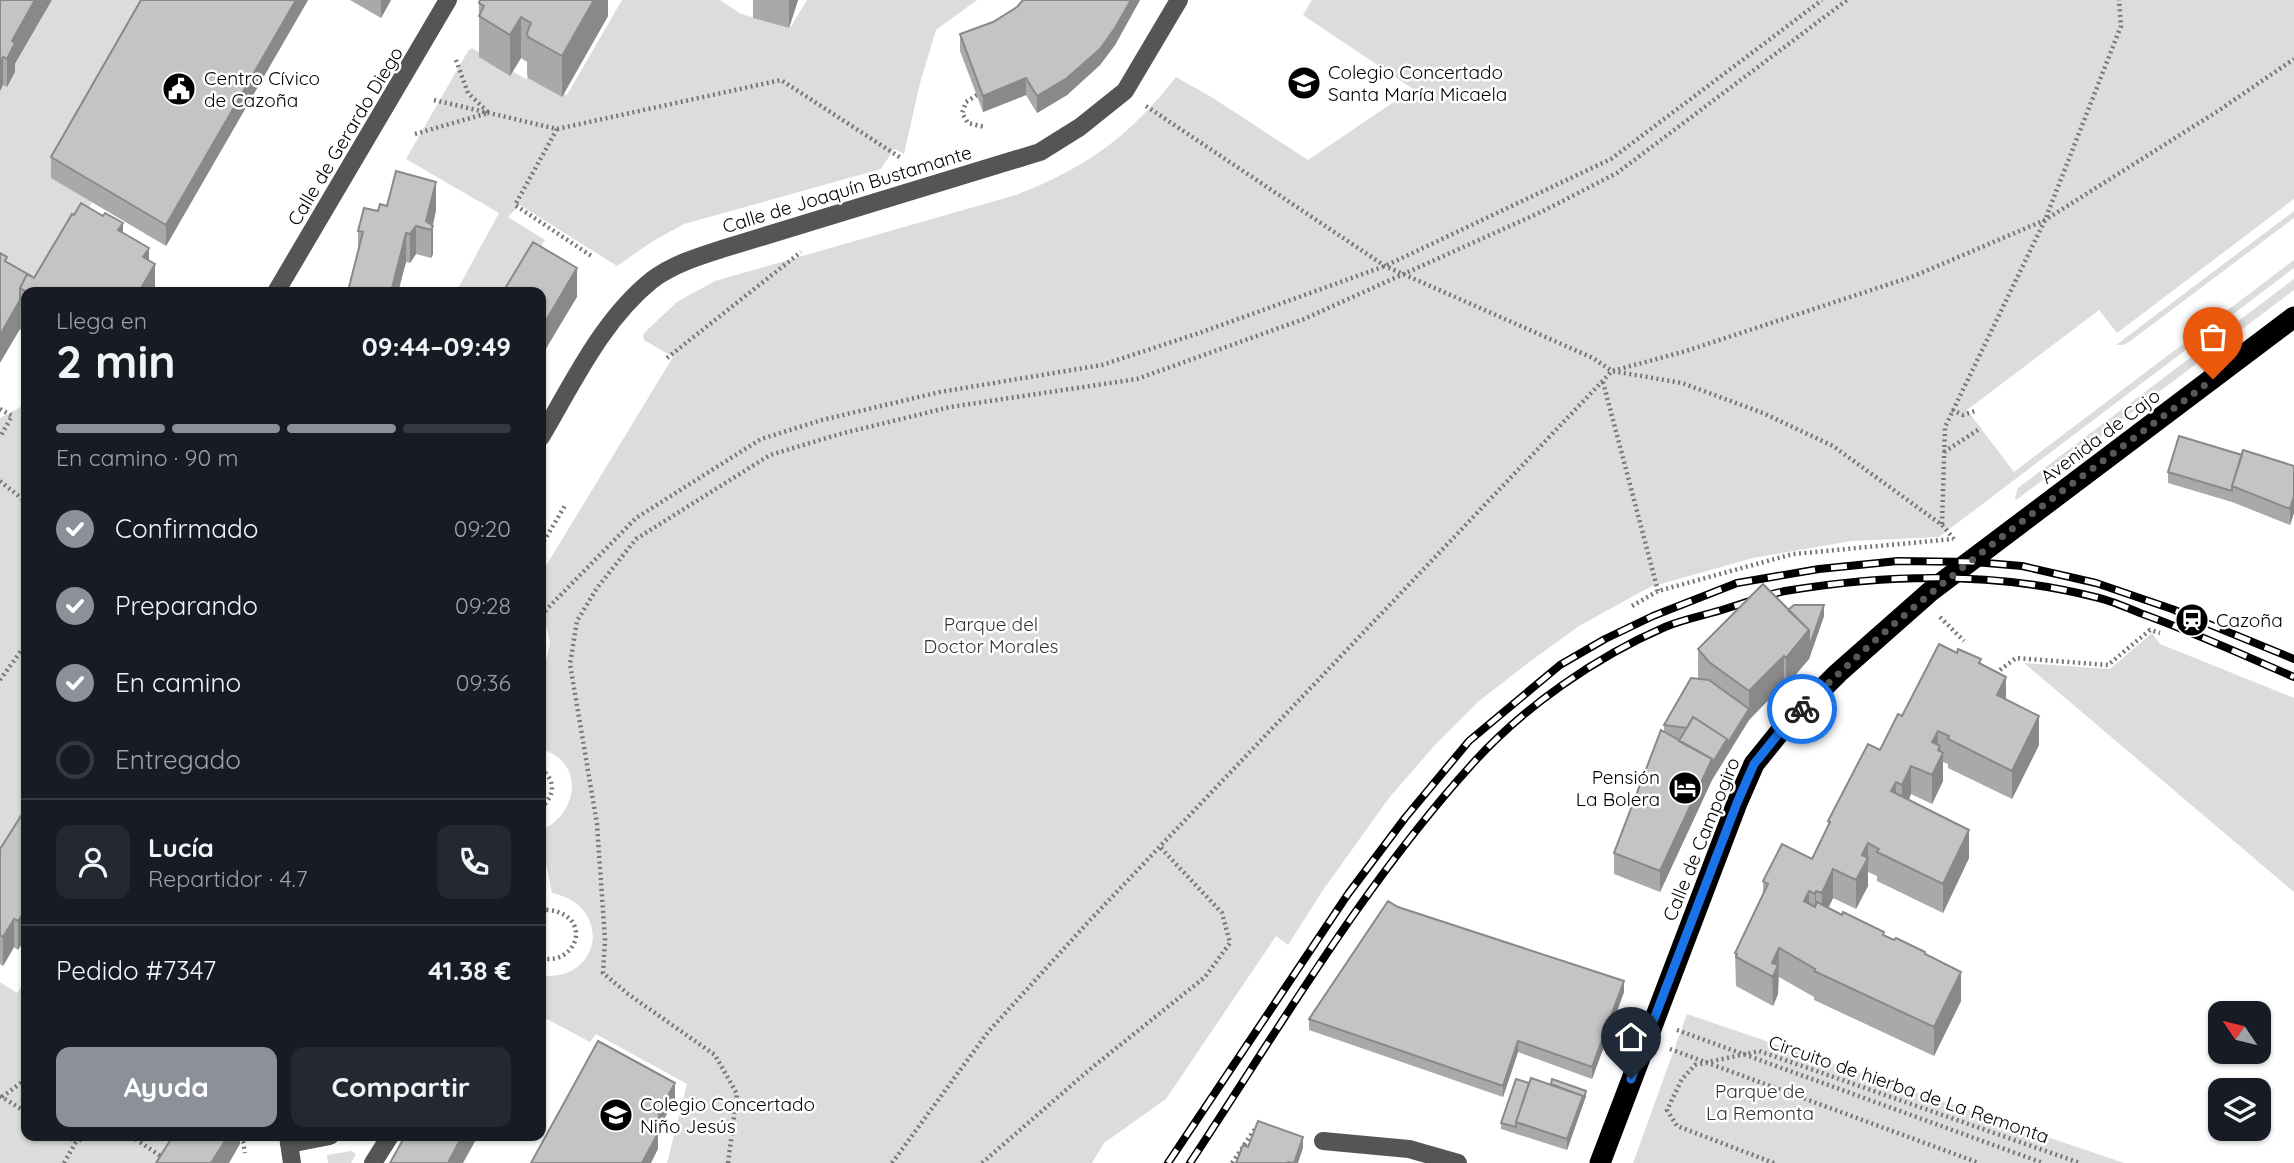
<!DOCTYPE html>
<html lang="es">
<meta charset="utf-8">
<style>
body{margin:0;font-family:Quicksand,sans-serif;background:#242831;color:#f1f3f6;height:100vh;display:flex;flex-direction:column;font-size:26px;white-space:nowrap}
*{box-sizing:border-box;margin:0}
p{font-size:23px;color:#9ea1a6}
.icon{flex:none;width:38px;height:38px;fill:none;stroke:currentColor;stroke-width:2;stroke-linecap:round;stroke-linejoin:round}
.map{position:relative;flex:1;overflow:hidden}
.drawer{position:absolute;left:21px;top:287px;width:525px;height:854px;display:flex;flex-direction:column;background:#171b24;border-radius:14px;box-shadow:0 2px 5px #0004}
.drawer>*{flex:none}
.needle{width:46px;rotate:305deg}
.controls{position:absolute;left:2208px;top:1001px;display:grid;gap:14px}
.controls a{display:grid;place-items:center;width:63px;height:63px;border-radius:14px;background:#171b24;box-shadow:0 2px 5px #0004;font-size:35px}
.pin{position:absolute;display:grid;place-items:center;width:60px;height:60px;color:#fff;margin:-72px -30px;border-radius:50% 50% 50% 0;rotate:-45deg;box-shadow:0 0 7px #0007}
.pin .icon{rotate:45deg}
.courier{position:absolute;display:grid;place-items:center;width:70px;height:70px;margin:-35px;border:5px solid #1a73e8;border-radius:50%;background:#fff;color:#222;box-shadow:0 2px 9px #0007}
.summary em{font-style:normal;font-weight:700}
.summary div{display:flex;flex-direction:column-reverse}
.summary{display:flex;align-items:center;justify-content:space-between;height:119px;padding:0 35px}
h1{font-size:46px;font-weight:700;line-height:52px}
.bar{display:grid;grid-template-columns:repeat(4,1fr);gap:10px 7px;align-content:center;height:84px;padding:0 35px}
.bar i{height:9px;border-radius:5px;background:#363941}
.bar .selected{background:#8c9099}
.bar p{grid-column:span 4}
.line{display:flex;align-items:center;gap:18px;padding:0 35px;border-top:2px solid #363941}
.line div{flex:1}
.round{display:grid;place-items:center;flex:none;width:74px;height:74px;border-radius:14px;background:#242831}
ol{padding:0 35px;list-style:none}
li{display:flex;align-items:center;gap:21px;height:77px}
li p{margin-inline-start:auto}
li .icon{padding:7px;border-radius:50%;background:#8c9099;color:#fff;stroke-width:4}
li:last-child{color:#9ea1a6}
li i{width:38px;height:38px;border:4px solid #363941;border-radius:50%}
.primary-button{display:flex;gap:14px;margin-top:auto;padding:14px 35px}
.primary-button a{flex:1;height:80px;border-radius:14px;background:#8c9099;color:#fff;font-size:28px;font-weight:700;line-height:80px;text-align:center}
.primary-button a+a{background:#242831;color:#f1f3f6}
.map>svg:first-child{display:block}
.green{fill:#dcdcdc}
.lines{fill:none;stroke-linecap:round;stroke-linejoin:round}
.path{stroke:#777;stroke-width:4.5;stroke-dasharray:2 3.5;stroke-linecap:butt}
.minor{stroke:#555;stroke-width:18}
.highway{stroke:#000;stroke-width:21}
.rail-casing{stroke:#000;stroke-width:8}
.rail{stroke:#fff;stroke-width:5;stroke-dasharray:16;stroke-linecap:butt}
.wall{fill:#a9a9a9}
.shaded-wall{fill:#898989}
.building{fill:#c4c4c4;stroke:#898989;stroke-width:2}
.done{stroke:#595959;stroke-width:7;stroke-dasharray:0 12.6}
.route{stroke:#1a73e8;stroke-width:9}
.labels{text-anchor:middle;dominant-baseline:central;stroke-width:5;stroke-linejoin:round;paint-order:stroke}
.poi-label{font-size:19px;fill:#000;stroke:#fff;text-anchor:start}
.street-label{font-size:19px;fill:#000;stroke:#fff}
.park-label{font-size:19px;fill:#333;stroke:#fff}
</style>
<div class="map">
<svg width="2294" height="1163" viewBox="0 0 2294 1163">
<rect width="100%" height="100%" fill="#fff"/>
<path class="green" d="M52,0H153L92,202L41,292H26L0,282V91L3,85L7,87L15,73L12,70Z
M622,0H720L741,14L790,28L807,0H977L936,30L920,83L904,154L894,149L881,169L684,224L653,241L617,266L520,205L508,217L545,240L527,268L520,292H456L499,213L406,159L468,51L472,48L526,79L530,74L567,95Z
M1312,0H2294V199L2117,333L2099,310L1967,410L2014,472L2294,260V268L1939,537L1851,541L1753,558L1650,587L1579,626L1528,663L1478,702L1434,746L1389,798L1323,890L1288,945L1276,936L1166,1099L1104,1143L1092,1163H667L687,1084L596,1034L590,1042L541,1016V982L543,976C603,980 612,905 552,893L541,838V830C579,814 585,761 541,749V669L546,661L550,643L547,628L541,617V574L673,357L644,340L643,334L677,302L715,281L1016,195C1087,167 1128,138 1176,77L1213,98L1308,160L1413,89L1303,15Z
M2294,211V218L2129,342L2123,345H2116Z
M2294,279V290L2016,500L2015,497L2018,488Z
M26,404V837L0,878V418Z
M2152,633L2160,644L2294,698V892L2024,663L2110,669Z
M26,979V1136H180L165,1163H0V982L17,993Z
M1687,1014L2124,1163H1633Z
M351,1151L356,1154L351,1163H328L327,1155Z"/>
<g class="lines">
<path class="path" d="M456,60L468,93L489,113
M977,95L966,102L962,113L968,123L985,127
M434,100L557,129L781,80L901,158
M1146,106L1385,266L1593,358L1612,371L1686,351L1914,276L2045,220L2218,111L2294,59
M557,129L515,205L593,257
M415,134L488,113
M667,358L801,252
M1603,382L1658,591
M0,409L12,416L0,437
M1952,410L1963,415L1975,411
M1944,452L1981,428
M0,481L26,502
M1942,524L1945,427L2045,220L2121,26L2119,0
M541,546L566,504
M1632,606L1658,591L1793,554L1953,539
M541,615L636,518L761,439L822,420L940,392L1102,365L1202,332L1385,266L1611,159L1822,0
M1940,617L1964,641
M2000,670L2016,658L2108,665L2150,630L2160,633
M0,680L26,644
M541,769C556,781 555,795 541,808
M541,909C546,910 553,910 558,912C592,924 573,966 541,958
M1677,1030L2043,1163
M1670,1049L1979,1163
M0,1096L26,1112
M2,1097L26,1079
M66,1136L76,1142
M131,1136L165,1159
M233,1136L243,1142L245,1153
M64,1163L76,1142L88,1136
M728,1163L737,1094L715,1055L628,994L603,973L605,940L597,824L570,664L577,621L597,588L636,539L770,455L840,434L950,407L1137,379L1304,319L1541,212L1617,173L1847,0
M892,1163L988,1032L1091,919L1612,371L1682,383L1763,413L1833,446L1942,525L1954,539
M982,1163L1089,1070L1205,977L1230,943L1222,913L1160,847
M1232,1163L1257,1126
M1774,1163L1677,1126L1667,1110L1682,1079L1695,1065L1759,1051L2080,1163"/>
<path class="minor" d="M276,292L448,0
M541,437C573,383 602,320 652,280C673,264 700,256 725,248L1040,152L1080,127L1125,91L1179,0
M288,1136L292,1163
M1323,1141L1409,1149L1458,1163
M289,1144L330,1136
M373,1163L390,1136"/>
<path class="highway" d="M1600,1163L1737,803L1754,764L1783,728L1838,673L1932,590L2294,317"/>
<defs>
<path id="rail" d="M1168,1163L1348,894L1405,818L1469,741L1560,665L1605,639L1653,616L1737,583L1819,569L1898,561L1974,562L2022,566L2096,583L2172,609L2294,659
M1190,1163C1280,1027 1364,883 1474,762C1525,706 1596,657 1665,627C1684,619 1706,615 1725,609C1745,603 1765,595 1785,591C1887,574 1993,571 2095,597C2110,600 2125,607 2140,613C2193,632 2243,655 2294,677"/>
</defs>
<use href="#rail" class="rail-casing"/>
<use href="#rail" class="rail"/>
</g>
<path class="wall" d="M0,0L15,64V72L7,87L3,85L0,91Z
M141,0H308L166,246L51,178V157Z
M350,0H391L381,18Z
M608,0V16L562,97L528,78L527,74V62L521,58L510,76L479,57V3Z
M753,0H798L789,28L753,18Z
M1023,0H1140L1115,45L1100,65L1067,95L1037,113L1026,95L983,112L960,51V34L993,22L1017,7Z
M387,206L436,210L433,225V254L431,258L416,254L410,263L406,262L398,292H339L348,291L358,252V231L378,211Z
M123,233L149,261L155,292H26V356L23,354V347L21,346V330L20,329L7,262L34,278Z
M2294,466V513L2290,525L2232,502L2168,483V472Z
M1788,610L1824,616L1809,659L1786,686L1784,684L1749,720L1712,780L1660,892L1614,874V853L1664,732V725L1699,679L1698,678V649Z
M1981,664L2039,745L2012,799L1948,768V764L1943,762V781L1932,804L1911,794L1909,800L1969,858L1943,913L1877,881V876L1868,872V886L1856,909L1833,898L1828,908L1925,955L1961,1001L1934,1056L1814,1000V997L1779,977L1778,994L1773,1006L1736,986L1735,953L1763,893V881L1812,859L1828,827V821L1880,750L1902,716Z
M26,808L18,950L14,947L3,966L0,964V849Z
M1398,907L1624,992L1592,1079L1518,1052L1503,1097L1309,1030V1019Z
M1529,1083L1586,1096L1567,1150L1501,1129V1123Z"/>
<path class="shaded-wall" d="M35,0H52L15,64V72L7,87V59L12,41Z
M296,0H308L166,246V225Z
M381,0H391L381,18Z
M594,0H608V16L562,97V56Z
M789,0H798L789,28Z
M1131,0H1140L1115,45L1100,65L1067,95L1037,113V96Z
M521,17V58L510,76V35Z
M3,57V85L0,91V62Z
M1026,78V95L983,112V96Z
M436,182V210L432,228L433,226V254L431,258V230L426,221Z
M123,223V264L118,230Z
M416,226V254L410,263V234Z
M406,233V262L398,292H391Z
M149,248V275L155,264V292H139L143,257Z
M577,268V297L541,357V329Z
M20,300V329L0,363V335Z
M2294,496V513L2290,525V509Z
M1824,605V616L1809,659L1786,686V658Z
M1784,656V684L1749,720L1712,780L1660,892V871L1712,759L1749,709V691Z
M2006,677V705L1997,695Z
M2039,716V745L2012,799V771Z
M1938,731V749L1940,746V760L1943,753V781L1932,804V742Z
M1911,766V794L1902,814V785Z
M1896,782V811L1891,791Z
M1969,830V858L1943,913V884Z
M1868,843V886L1856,909V880L1862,855Z
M1833,869V898L1822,922V893Z
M1809,891V920L1804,901Z
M1816,891V919L1815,923V894Z
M26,909V938L18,950V921Z
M14,919V947L3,966V937Z
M1779,948L1778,994L1773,1006L1772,963Z
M1961,972V1001L1934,1056V1027Z
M1624,981V992L1592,1079V1067Z
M1518,1041V1052L1503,1097V1086Z
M675,1083V1100L660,1126V1132L658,1134V1149L651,1163H642L658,1114Z
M1586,1091V1096L1567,1150V1139L1583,1096Z
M228,1136H240V1144L229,1163H211Z
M462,1136H478L463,1163H448Z
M1303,1137V1148L1298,1163H1294Z"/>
<path class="building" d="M0,0H35L12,41L15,43L7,59L3,57L0,62Z
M141,0H296L166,225L51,157Z
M480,0H594L562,56L528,37L527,33L531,23L521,17L510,35L479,16L484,6L479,3Z
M1023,0H1131L1115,28L1100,49L1067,78L1037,96L1026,78L983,96L960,34L993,22L1017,7Z
M396,171L436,182L426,221L433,226L431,230L416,226L410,234L406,233L391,292H339L340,289L348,291L363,232L358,231L364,208L378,211L380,204L387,206Z
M81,203L103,216L105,213L123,223L118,230L149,248L143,257L155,264L139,292H27L20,288L27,274L34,278L72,214L74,215Z
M533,242L577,268L541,329V292H503Z
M0,253L7,257L5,261L33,277L27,274L20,288V300L0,335Z
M26,296V315L23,313L26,308L21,305Z
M2179,436L2242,455L2232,486V491L2168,472Z
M2243,450L2294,466V496L2290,509L2232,486Z
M1763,584L1809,630L1786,658L1784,656L1749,691L1709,662L1698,649Z
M1794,605H1824L1809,647V630L1788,610Z
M1939,644L1957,653L1958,649L1981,659L1979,663L2006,677L1997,695L2039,716L2012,771L1948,739L1949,736L1938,731L1932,742L1940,746L1938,750L1943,753L1932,775L1911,766L1902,785L1896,782L1891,791L1969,830L1943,884L1877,852L1879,849L1868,843L1862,855L1868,858L1856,880L1833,869L1822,893L1816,891L1815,894L1809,891L1804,901L1815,907L1817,902L1842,915L1843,912L1884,932L1883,935L1894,940L1896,938L1925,952V954L1961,972L1934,1027L1814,971L1815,969L1779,948L1772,963L1778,965L1773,977L1736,957L1737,954L1735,953L1768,884L1763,881L1782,844L1812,859L1830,822L1828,821L1868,744L1880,750L1898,714L1902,716Z
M1691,678L1709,680L1749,709L1727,744V739L1693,717L1687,728L1664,725Z
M1693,717L1727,739L1712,764V759L1679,741Z
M1661,730L1712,759L1660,871L1614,853Z
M26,808V909L18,921L14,919L3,937L0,935V849Z
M1388,901L1398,907L1624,981L1592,1067L1518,1041L1503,1086L1309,1019Z
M598,1041L675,1083L658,1114L660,1115L652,1129L658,1133L642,1163H531Z
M1531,1078L1583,1096L1567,1139L1516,1122Z
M1516,1079L1529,1083L1516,1122V1127L1501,1123Z
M1552,1079L1586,1091L1583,1101V1096L1551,1084Z
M1258,1121L1303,1137L1294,1163L1288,1162L1287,1163H1236L1243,1145L1248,1147Z
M173,1136H228L211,1163H156Z
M405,1136H462L448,1163H390Z"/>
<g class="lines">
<path class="done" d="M1802,709C1927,584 2073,485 2213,379"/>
<path class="route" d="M1631,1079L1737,803L1754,764L1783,728L1802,709"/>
</g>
<defs>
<symbol id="school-disc" viewBox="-11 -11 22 22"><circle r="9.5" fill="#000" stroke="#fff"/><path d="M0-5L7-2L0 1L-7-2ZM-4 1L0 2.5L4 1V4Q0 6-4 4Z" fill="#fff"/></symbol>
<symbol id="civic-disc" viewBox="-11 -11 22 22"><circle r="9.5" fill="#000" stroke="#fff"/><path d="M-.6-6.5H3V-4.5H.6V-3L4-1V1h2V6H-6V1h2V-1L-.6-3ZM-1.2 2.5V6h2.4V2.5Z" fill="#fff"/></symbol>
<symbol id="station-disc" viewBox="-11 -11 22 22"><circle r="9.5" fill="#000" stroke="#fff"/><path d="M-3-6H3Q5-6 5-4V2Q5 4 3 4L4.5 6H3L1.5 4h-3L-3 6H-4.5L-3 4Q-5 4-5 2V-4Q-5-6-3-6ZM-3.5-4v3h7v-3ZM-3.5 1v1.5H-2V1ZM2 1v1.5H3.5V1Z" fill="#fff"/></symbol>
<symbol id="hotel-disc" viewBox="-11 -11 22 22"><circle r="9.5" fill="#000" stroke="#fff"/><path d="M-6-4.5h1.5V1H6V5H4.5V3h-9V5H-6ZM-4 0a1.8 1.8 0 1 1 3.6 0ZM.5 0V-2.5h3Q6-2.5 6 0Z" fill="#fff"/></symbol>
</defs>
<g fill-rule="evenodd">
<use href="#school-disc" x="1285" y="64" width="38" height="38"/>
<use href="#civic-disc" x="160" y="70" width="38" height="38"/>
<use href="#station-disc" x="2173" y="601" width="38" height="38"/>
<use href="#hotel-disc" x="1666" y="769" width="38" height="38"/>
<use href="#school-disc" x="597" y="1096" width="38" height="38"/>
</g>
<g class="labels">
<g class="poi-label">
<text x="1328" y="72">Colegio Concertado<tspan x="1328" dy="22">Santa María Micaela</tspan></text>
<text x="204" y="78">Centro Cívico<tspan x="204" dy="22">de Cazoña</tspan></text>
<text x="2216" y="620">Cazoña</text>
<text x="1660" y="777" text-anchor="end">Pensión<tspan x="1660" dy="22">La Bolera</tspan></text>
<text x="640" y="1104">Colegio Concertado<tspan x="640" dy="22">Niño Jesús</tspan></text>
</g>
<g class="street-label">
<text transform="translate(345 136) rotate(-59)">Calle de Gerardo Diego</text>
<text transform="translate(847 189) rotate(-17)">Calle de Joaquín Bustamante</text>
<text transform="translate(2100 436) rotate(-37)">Avenida de Cajo</text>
<text transform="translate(1701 839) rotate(-68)">Calle de Campogiro</text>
<text transform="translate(1909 1089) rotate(19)">Circuito de hierba de La Remonta</text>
</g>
<g class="park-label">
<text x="991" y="624">Parque del<tspan x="991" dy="22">Doctor Morales</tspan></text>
<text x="1760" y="1091">Parque de<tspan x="1760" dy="22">La Remonta</tspan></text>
</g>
</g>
</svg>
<div class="controls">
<a><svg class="needle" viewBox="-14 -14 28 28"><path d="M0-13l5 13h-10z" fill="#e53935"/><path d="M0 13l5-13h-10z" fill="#9ea1a6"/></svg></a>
<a><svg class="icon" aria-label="layers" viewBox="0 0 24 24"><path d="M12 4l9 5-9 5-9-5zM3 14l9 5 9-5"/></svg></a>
</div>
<div class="pin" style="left:2213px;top:379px;background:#ea580c"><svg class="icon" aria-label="bag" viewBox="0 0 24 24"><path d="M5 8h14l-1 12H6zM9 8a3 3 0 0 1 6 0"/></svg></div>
<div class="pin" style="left:1631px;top:1079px;background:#1f2937"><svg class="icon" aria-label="home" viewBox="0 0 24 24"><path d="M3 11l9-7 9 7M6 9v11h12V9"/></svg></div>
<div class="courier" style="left:1802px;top:709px"><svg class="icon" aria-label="bike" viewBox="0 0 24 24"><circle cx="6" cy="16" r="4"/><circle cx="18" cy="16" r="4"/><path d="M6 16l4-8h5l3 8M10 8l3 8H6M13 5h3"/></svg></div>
<section class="drawer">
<div class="summary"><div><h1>2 min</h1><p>Llega en</p></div><em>09:44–09:49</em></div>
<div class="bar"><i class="selected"></i><i class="selected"></i><i class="selected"></i><i></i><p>En camino · 90 m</p></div>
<ol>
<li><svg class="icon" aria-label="check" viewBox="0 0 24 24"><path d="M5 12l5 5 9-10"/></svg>Confirmado<p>09:20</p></li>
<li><svg class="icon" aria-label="check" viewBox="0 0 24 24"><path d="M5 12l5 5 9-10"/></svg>Preparando<p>09:28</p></li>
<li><svg class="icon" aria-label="check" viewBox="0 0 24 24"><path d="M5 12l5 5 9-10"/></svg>En camino<p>09:36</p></li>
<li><i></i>Entregado</li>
</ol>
<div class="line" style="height:126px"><a class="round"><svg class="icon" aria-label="person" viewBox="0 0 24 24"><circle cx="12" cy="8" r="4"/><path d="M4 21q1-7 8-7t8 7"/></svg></a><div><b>Lucía</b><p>Repartidor · 4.7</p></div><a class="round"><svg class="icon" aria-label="phone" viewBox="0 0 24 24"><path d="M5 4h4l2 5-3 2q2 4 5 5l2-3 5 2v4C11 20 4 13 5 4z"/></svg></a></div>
<div class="line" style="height:91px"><div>Pedido #7347</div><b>41.38 €</b></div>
<div class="primary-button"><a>Ayuda</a><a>Compartir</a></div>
</section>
</div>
